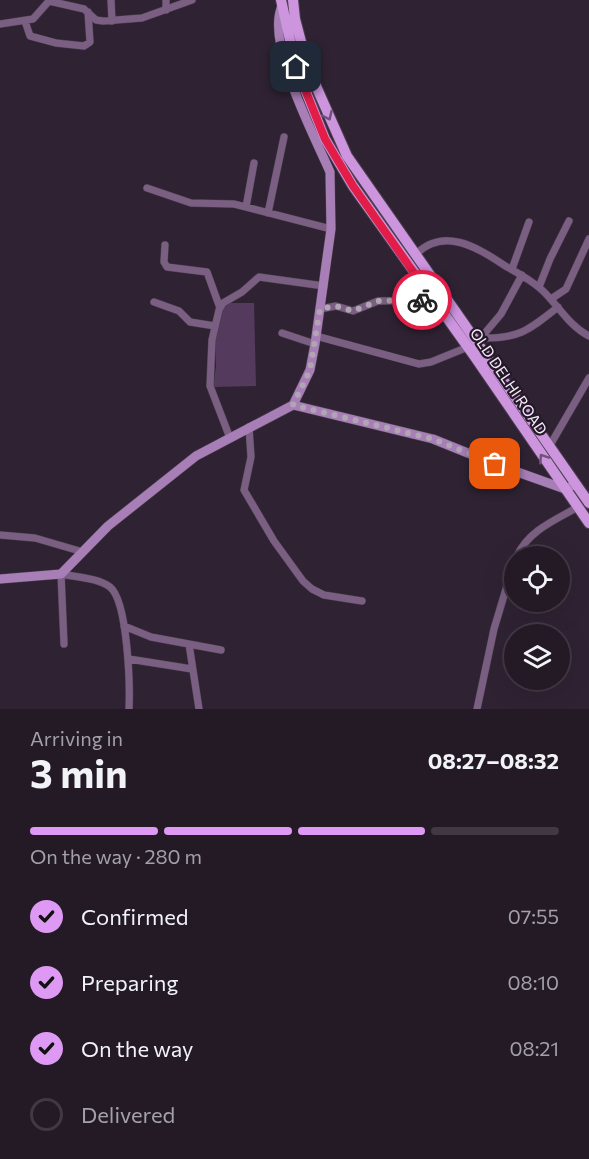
<!DOCTYPE html>
<meta charset="utf-8">
<style>
body{margin:0;font-family:Commissioner,sans-serif;background:#2b232e;color:#f1f3f6;height:100vh;display:flex;flex-direction:column;font-size:22px;white-space:nowrap}
*{box-sizing:border-box;margin:0}
p{font-size:20px;color:#a3a1a7}
.icon{flex:none;width:33px;height:33px;fill:none;stroke:currentColor;stroke-width:2;stroke-linecap:round;stroke-linejoin:round}
.map{position:relative;height:709px;overflow:hidden}
.side{display:flex;flex-direction:column;background:#231a26;flex:1}
.side>*{flex:none}
.fabs{position:absolute;left:504px;top:546px;display:grid;gap:12px}
.fabs a{display:grid;place-items:center;width:66px;height:66px;border-radius:50%;background:#231a26;box-shadow:0 6px 24px #0002,0 0 0 2px #403843;font-size:30px}
.pin{position:absolute;display:grid;place-items:center;width:51px;height:51px;color:#fff;margin:-26px;border-radius:12px;box-shadow:0 3px 9px #0006}
.courier{position:absolute;display:grid;place-items:center;width:60px;height:60px;margin:-30px;border:4px solid #e11d48;border-radius:50%;background:#fff;color:#222;box-shadow:0 2px 8px #0007}
.head em{font-style:normal;font-weight:700}
.head div{display:flex;flex-direction:column-reverse}
.head{display:flex;align-items:center;justify-content:space-between;height:102px;padding:0 30px}
h1{font-size:39px;font-weight:700;line-height:45px}
.bar{display:grid;grid-template-columns:repeat(4,1fr);gap:9px 6px;align-content:center;height:72px;padding:0 30px}
.bar i{height:8px;border-radius:4px;background:#403843}
.bar .selected{background:#dd99f3}
.bar p{grid-column:span 4}
ol{padding:0 30px;list-style:none}
li{display:flex;align-items:center;gap:18px;height:66px}
li p{margin-inline-start:auto}
li .icon{padding:6px;border-radius:50%;background:#dd99f3;color:#111;stroke-width:4}
li:last-child{color:#a3a1a7}
li i{width:33px;height:33px;border:3px solid #403843;border-radius:50%}
.map>svg:first-child{display:block}
.green{fill:#543a5d}
.lines{fill:none;stroke-linecap:round;stroke-linejoin:round}
.street-casing{stroke:#4b3f4f;stroke-width:8}
.secondary-casing{stroke:#4b3f4f;stroke-width:10}
.primary-casing{stroke:#4b3f4f;stroke-width:12}
.street{stroke:#7a5f82;stroke-width:7}
.secondary{stroke:#a87eb6;stroke-width:9}
.primary{stroke:#cc95de;stroke-width:10}
.oneway{stroke:#70517a}
.done{stroke:#b0a6b3;stroke-width:6;stroke-dasharray:0 10.8}
.route{stroke:#e11d48;stroke-width:8}
.labels{text-anchor:middle;dominant-baseline:central;stroke-width:4.5;stroke-linejoin:round;paint-order:stroke}
.street-label{font-size:15px;fill:#f5edf8;stroke:#251929}
</style>
<div class="map">
<svg width="589" height="709" viewBox="0 0 589 709">
<rect width="100%" height="100%" fill="#2f2333"/>
<path class="green" d="M224,303H254L256,386L213,387L216,366L215,342Z"/>
<g class="lines">
<defs>
<path id="street" d="M111,0L112,21
M166,0V10
M25,21L30,36L56,43L84,46L90,42L88,12
M0,24L33,19L49,1L84,9L96,20L103,21L142,18L192,0
M147,188L191,203L234,204L331,229
M246,207L254,163
M268,213L284,137
M165,245L164,262L167,267L207,272L220,308
M415,255C445,225 479,249 507,267C520,274 532,281 542,290C558,305 569,326 589,336
M512,269L529,222
M539,287L550,259L569,221
M551,299L566,289L589,239
M154,302L179,311L190,322L215,326
M320,309L336,306L353,311L378,301L433,300
M282,333L315,344
M316,336L419,364L431,362L468,347
M481,338C519,339 529,330 558,307
M479,340L501,314L522,275
M249,427L251,457L244,490L274,541L303,581L312,589L324,595L362,601
M230,438L210,386L212,340L219,310L223,303L242,292L259,277L324,286
M549,447L589,378
M0,535L35,538L83,552
M517,556C528,531 555,520 578,507
M124,626L151,637L221,650
M64,644L61,574C76,577 98,578 110,587C128,602 130,686 129,709
M189,644L199,709
M129,659L192,669
M477,709L494,629L514,562"/>
<path id="secondary" d="M293,405L433,439L495,464L565,489L576,484
M0,579L61,574L108,526L196,456L293,405L310,370L315,344L331,229L330,172C314,135 265,43 282,6"/>
<path id="primary" d="M281,0L296,67L325,139L353,186L475,357L589,523
M293,0L295,19L308,68L347,156L589,503"/>
</defs>
<use href="#street" class="street-casing"/>
<use href="#secondary" class="secondary-casing"/>
<use href="#primary" class="primary-casing"/>
<use href="#street" class="street"/>
<use href="#secondary" class="secondary"/>
<use href="#primary" class="primary"/>
</g>
<defs><path id="oneway-chevron" d="M-2-3.5L2.5 0L-2 3.5" fill="none" stroke-width="1.6" stroke-linecap="round" stroke-linejoin="round" transform="scale(1.5)"/></defs>
<g class="oneway">
<use href="#oneway-chevron" transform="translate(328 116) rotate(65)"/>
<use href="#oneway-chevron" transform="translate(543 458) rotate(-124)"/>
</g>
<g class="lines">
<path class="done" d="M422,300L378,301L353,311L336,306L320,309L310,370L293,405L433,439L495,464"/>
<path class="route" d="M296,67L325,139L353,186L433,300H422"/>
</g>
<g class="labels">
<g class="street-label">
<text transform="translate(509 381) rotate(56)">OLD DELHI ROAD</text>
</g>
</g>
</svg>
<div class="fabs">
<a><svg class="icon" aria-label="locate" viewBox="0 0 24 24"><circle cx="12" cy="12" r="6"/><path d="M12 2v4M12 18v4M2 12h4M18 12h4"/></svg></a>
<a><svg class="icon" aria-label="layers" viewBox="0 0 24 24"><path d="M12 4l9 5-9 5-9-5zM3 14l9 5 9-5"/></svg></a>
</div>
<div class="pin" style="left:495px;top:464px;background:#ea580c"><svg class="icon" aria-label="bag" viewBox="0 0 24 24"><path d="M5 8h14l-1 12H6zM9 8a3 3 0 0 1 6 0"/></svg></div>
<div class="pin" style="left:296px;top:67px;background:#1f2937"><svg class="icon" aria-label="home" viewBox="0 0 24 24"><path d="M3 11l9-7 9 7M6 9v11h12V9"/></svg></div>
<div class="courier" style="left:422px;top:300px"><svg class="icon" aria-label="bike" viewBox="0 0 24 24"><circle cx="6" cy="16" r="4"/><circle cx="18" cy="16" r="4"/><path d="M6 16l4-8h5l3 8M10 8l3 8H6M13 5h3"/></svg></div>
</div>
<section class="side">
<div class="head"><div><h1>3 min</h1><p>Arriving in</p></div><em>08:27–08:32</em></div>
<div class="bar"><i class="selected"></i><i class="selected"></i><i class="selected"></i><i></i><p>On the way · 280 m</p></div>
<ol>
<li><svg class="icon" aria-label="check" viewBox="0 0 24 24"><path d="M5 12l5 5 9-10"/></svg>Confirmed<p>07:55</p></li>
<li><svg class="icon" aria-label="check" viewBox="0 0 24 24"><path d="M5 12l5 5 9-10"/></svg>Preparing<p>08:10</p></li>
<li><svg class="icon" aria-label="check" viewBox="0 0 24 24"><path d="M5 12l5 5 9-10"/></svg>On the way<p>08:21</p></li>
<li><i></i>Delivered</li>
</ol>
</section>
